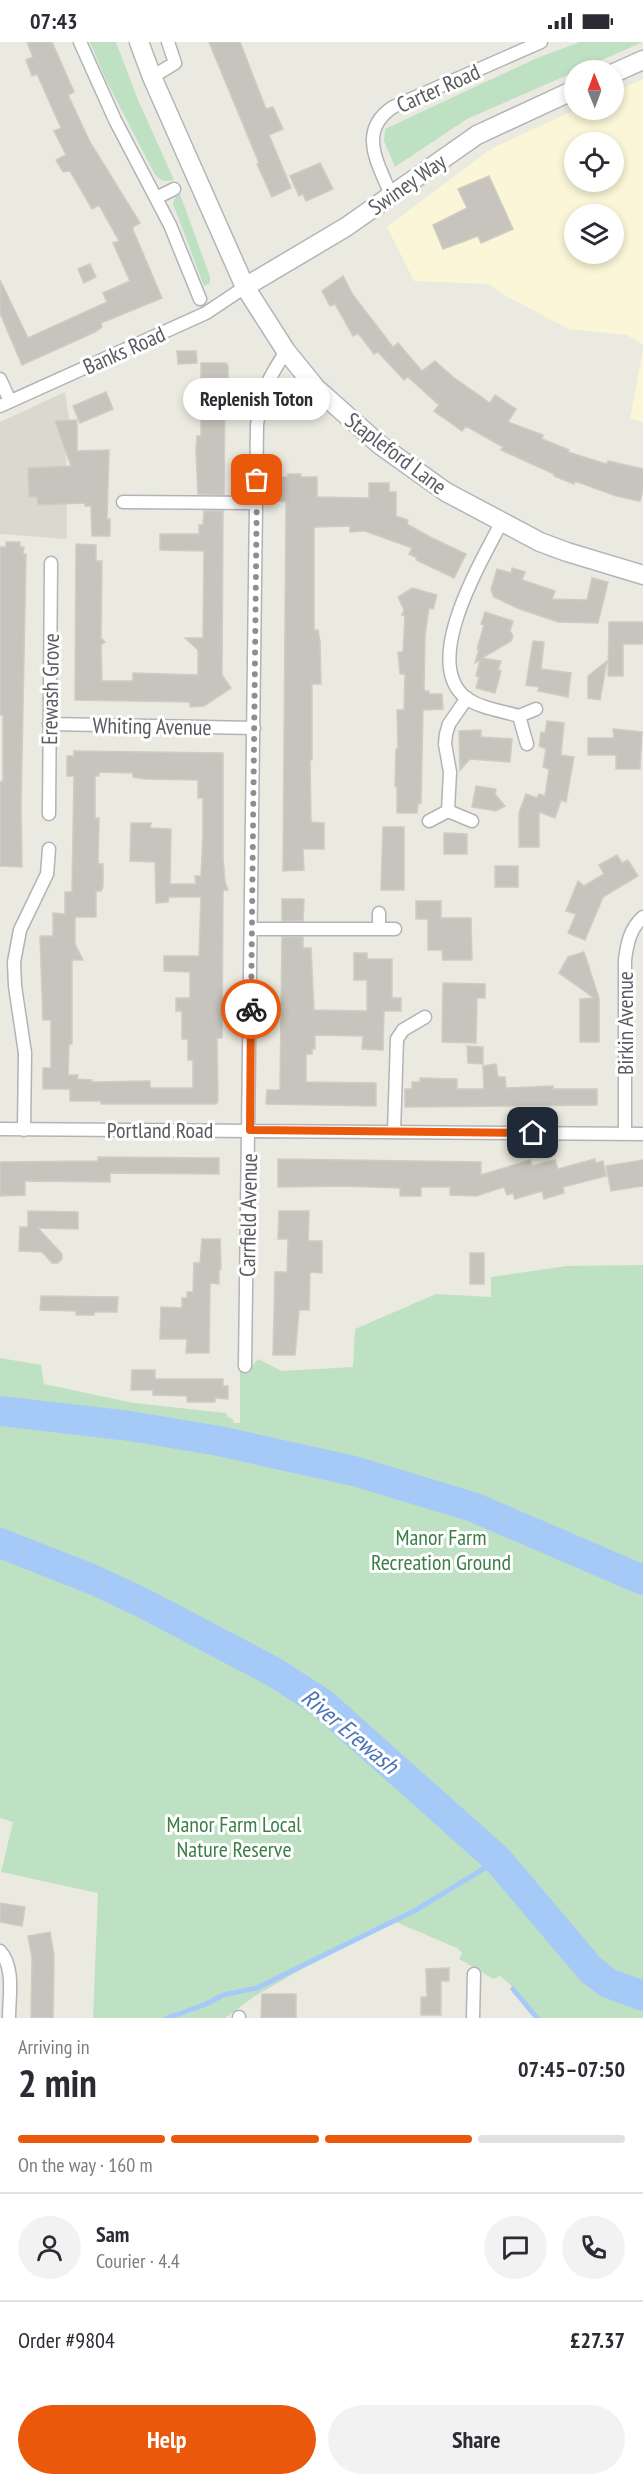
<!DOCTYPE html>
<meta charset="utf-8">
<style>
body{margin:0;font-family:"PT Sans Narrow",sans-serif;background:#f2f2f3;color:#2b2b33;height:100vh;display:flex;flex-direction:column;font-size:22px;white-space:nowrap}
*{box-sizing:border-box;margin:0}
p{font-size:20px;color:#7c7c81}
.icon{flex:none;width:33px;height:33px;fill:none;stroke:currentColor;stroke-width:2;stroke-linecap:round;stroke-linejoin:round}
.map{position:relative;height:1976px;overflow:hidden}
.drawer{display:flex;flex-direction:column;background:#fff;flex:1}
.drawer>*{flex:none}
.needle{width:39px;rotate:359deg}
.tools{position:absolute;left:564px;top:18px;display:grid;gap:12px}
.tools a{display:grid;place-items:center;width:60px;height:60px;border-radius:50%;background:#fff;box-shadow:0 3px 9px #0003;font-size:30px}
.pin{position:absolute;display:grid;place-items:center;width:51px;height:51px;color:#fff;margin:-26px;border-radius:12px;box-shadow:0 3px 9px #0006}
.courier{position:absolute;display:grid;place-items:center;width:60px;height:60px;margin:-30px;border:4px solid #ea580c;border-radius:50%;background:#fff;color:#222;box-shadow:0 2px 8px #0007}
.bubble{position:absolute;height:42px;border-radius:21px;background:#fff;box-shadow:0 3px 9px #0003;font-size:20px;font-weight:700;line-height:42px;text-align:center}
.head em{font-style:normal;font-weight:700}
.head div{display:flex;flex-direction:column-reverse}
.head{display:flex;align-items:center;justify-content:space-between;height:102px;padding:0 18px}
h1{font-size:39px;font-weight:700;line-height:45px}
.bar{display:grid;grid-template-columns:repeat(4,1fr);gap:9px 6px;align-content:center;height:72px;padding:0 18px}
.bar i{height:8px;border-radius:4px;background:#e1e1e2}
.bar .selected{background:#ea580c}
.bar p{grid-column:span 4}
.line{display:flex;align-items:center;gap:15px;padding:0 18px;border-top:2px solid #e1e1e2}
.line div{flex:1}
.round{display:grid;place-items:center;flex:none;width:63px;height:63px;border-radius:32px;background:#f2f2f3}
.button{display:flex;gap:12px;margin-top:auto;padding:12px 18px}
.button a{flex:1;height:69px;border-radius:36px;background:#ea580c;color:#fff;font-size:24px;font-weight:700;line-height:69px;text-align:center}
.button a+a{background:#f2f2f3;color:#2b2b33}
.status{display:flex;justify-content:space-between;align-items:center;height:42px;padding:0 30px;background:#fff;direction:ltr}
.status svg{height:16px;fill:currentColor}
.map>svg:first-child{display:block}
.commercial{fill:#faf6d7;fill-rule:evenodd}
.education{fill:#dbd9cf}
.green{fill:#bfe1c3}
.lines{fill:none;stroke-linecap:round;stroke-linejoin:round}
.stream{stroke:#a5caf7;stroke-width:5}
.river{stroke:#a5caf7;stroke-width:30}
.building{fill:#c7c4be;stroke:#cfccc0;stroke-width:1.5;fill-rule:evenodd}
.street-casing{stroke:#b2b3b8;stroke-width:15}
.secondary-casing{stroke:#b3b5bb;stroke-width:21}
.street{stroke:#fff;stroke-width:12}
.secondary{stroke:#fff;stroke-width:18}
.done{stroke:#8d8e8e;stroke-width:6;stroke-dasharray:0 10.8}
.route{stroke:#ea580c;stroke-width:8}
.labels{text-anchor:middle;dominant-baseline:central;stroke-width:6;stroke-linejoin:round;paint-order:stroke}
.street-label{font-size:22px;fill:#5a5c61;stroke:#fff}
.park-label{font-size:22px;fill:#3b7f45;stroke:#fff}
.water-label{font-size:24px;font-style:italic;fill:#4a74b8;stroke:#fff}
</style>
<div class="status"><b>07:43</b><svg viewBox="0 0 49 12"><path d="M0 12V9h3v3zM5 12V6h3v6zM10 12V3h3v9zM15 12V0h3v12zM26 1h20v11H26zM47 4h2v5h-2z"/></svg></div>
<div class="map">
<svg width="643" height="1976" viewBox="0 0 643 1976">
<rect width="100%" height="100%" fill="#ebeae1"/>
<path class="commercial" d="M643,37V303L627,293L569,287L508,255L488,242L414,239L387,185L491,107L575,68H614V50ZM574,100H614V140H574ZM574,172H614V212H574Z
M643,307V380L630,377Z"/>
<path class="education" d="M65,350L69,376L70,400L66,405L67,497L0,492V380Z"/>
<path class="green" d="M90,0H116L139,60L174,138C164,140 160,139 154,131L105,36Z
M580,0H643L467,77L395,125L384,99L385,87L537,16Z
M180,152L210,235V241L204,244L173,162L175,156Z
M643,1223V1976H537L514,1946L500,1934L493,1937L459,1917L462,1911L457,1906L396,1880L321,1916L255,1954L225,1976H93L98,1851L1,1830L13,1780L0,1776V1316L41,1323L44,1342L134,1361L226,1371L228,1375L233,1377L234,1381H240V1323H253L258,1317L282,1329L353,1325L355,1287L436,1252L491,1255V1235L567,1224Z"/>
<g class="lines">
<path class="stream" d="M513,1947L537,1976
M167,1976L204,1963L223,1953L257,1946L416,1868L498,1818"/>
<path class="river" d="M0,1369L130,1384L219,1399L354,1429L473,1465L643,1538
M0,1501L94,1538L145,1562L274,1630L322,1661L498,1818L591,1928L608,1941L643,1954"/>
</g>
<path class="building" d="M27,0H52L74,50L68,53L90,100L140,181L133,185V188L162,256L101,281L102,285L95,290L22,323L0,271V238L28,296L107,260L103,251L130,239L113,201L119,199L99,163L92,167L70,129L63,130L56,118L66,113L54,89L61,86L37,32L32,34L26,18L33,15Z
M209,0H240L266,67L273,65L283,87L269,93L291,146L272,155L257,122L259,121Z
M320,121L333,147L306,159L303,152L299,154L290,134Z
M489,134L513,187L481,201L478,194L443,207L433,183L467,166L458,147Z
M90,222L96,235L84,241L78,227Z
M343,234L353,253L393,305L398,301L422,329L435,319L453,335L490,361L495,353L516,367L508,380L543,393L542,397L569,408L568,410L603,421L607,422L608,419L643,427V448L640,459L616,454L575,439L574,442L554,434V432L543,427L501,408L503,405L466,384L462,389L434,369L439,363L408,335L404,338L378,310L374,312L358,291L353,294L335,262L330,264L322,249Z
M177,309H196L197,321L178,322Z
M201,321H226L228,324V348H225L224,453L198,452L196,409L197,394H201Z
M106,350L113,367L80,381L73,364Z
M77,378V409L109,408L107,477H110V494H92L91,464H85V461L38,463L37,455H29L28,426L71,424L55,379Z
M288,432H301V435H317V455L369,456V441H389V450H396V474L408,478L407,482L430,495L466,512L454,536L416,518L417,516L409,512L412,506L365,489L350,490V484L314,485V588H318L320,600L321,642H312V718H310L311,780L324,781V807H303L304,828L283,829L286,460L270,457V440L271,435H288Z
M204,469H223L222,633L231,646L204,664L190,665V660L75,658L76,502L96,503V519H102L101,596L105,600L101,603L102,639H133V631L198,633V608L185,596H203L204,509L160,508V492H199V483H203Z
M6,500H20V505H24L23,512H26L21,765L22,825L0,824V740L3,739V673H0V505H6Z
M512,526L525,530L522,538L555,549L552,557L587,558L592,536L608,540L598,581L558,580L517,566L494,555L491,548L497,527L511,531Z
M412,546L437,553L433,567L429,566L425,593L424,649H429V652H442L443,667L423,668L421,761L418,762L417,771H397V745L395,744L396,707H398L397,668H404L405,632H400L398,610H403L405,574L402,573L404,568L398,555Z
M485,570L513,579L510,589L513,594L511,599L482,616L501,619L498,628L501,629L495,651L476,646L479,635L476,634L480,618L475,621L479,607H477L484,583L481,582Z
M609,580H643V602H623V634H608Z
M533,599L544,600L541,627L571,631L568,655L538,649L539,645L526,643Z
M607,619L600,658L588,656V634Z
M547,679L564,681L561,713L574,715L566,760L561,758L555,776L539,770V805H519V771L526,752L537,756L539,752L545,754L549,727L543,725L546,707L539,704L541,690L545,691Z
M613,687L642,690L640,727H616V713H588V696H614Z
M481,688V695L512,697L510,720L470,717L460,728L459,689Z
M74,709L223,711V816L225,840L228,848H223L222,996H217L218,1059L216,1062H101V1059H70V1047H43V1026H51V978H43L40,894H53V871L65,872V850H72L74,734H67V714H74ZM99,730L133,731V735L146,737L198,738V756H203V791L201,834H195L196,842H170L171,787L150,786L151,781H131L130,819L155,820L156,861L168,860L169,855H201L199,914H164V929L190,930V956H176V969H182V997H188V1018H193V1046H150V1039L92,1040V1038L77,1037L78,1033H68L69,1002H72V918H83L75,902V875H96V849H101L103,844V822H98L99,776H95V734H99Z
M476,744L496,747L495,752L505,764L496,769L472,765Z
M383,785H404V848H381Z
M444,791L467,792V812H444Z
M617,813L622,821L628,818L638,834L603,855L585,898L568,891L576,872L566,869L578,839L584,844L604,832L599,823Z
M495,824H518V845H495Z
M282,857H304L303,879H282Z
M416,859H441V876H471L472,918H443L442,908H428V877H416Z
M282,895H303V906H311L314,968L367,969V938H354V911H367V917H392V956H401V969H384L383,1008L362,1007L363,994L315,993V1007H312V1012H306V1040L376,1041V1064L266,1062L267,1048H280Z
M584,910L599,956V1000H580V957L594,956L559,931L568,915Z
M443,941L485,942V956H477L476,1001L442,1000Z
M467,1004L483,1005V1022L468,1021Z
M496,1022L498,1035H505L506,1046L553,1044V1047H597V1063L405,1065V1047H412V1040H420V1036L457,1037V1047H484L483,1024Z
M98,1115L219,1116V1132L110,1131V1140L25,1139V1153L0,1154V1120L98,1119Z
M278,1117L481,1120V1133L530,1118L532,1124L555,1118L558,1127L595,1117L596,1121L603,1119L606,1134L563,1145L564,1151L544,1157L542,1149L515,1157L513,1151L507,1153L504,1145L476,1154L450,1153V1145H421V1154H400V1146L344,1144L278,1145Z
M643,1118V1144L611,1149L606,1124Z
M28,1169L78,1170V1187L38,1186L62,1212V1217L58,1221H52L42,1210L19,1209L20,1185H28Z
M279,1169H309L308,1199H322V1231L310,1230L309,1268H299L295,1313H273L275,1230H287L288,1197H278Z
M202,1197H220L221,1227L219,1229V1242L210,1241L209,1311H186L187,1297H160L161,1265L182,1266V1256H187V1250H193L194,1221H200Z
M470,1211H484V1242H470Z
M41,1254L118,1255L117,1270H94V1273H76V1269L40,1268Z
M132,1328H155V1337H223V1344H228V1357L215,1356V1360H187V1354L153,1353V1348H131Z
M0,1861L25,1865L22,1884L0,1880Z
M50,1890L54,1913L53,1976H31L32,1916L28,1894Z
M449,1926V1939H441V1973H421V1955H427L426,1927Z
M262,1952H296V1976H261Z"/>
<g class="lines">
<defs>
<path id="street" d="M80,0L115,78L170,183L200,257
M152,35L175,21L168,0
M391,153C378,121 357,89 393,65L541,0
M156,156L174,147
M0,337L10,359
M0,364L206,271L245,245
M123,460L256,461
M501,481C482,519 420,620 466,656C480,666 502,669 519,674L527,702
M519,674L536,667
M49,682L254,686
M448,769L450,730L445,702L446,692L449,682L467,656
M49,772L51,521
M429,779L448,769L472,779
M252,887H395
M379,887V871
M0,1087L643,1092
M24,1088L25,1011L15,944L14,920L20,888L47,832L49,807
M394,1090L397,997L403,988L425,975
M625,1092V918C627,902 630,886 643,875
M245,1324L257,383C261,348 268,338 286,309
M0,1909C15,1926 9,1954 9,1976
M239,1976V1975
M473,1976L474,1932"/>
<path id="secondary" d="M139,0L152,35L245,245L286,309L316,346L380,403L446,450L540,500L567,510L643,533
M614,31L643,18
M245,245L346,185L477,93L574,48"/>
</defs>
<use href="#street" class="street-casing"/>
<use href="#secondary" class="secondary-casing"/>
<use href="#street" class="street"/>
<use href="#secondary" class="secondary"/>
</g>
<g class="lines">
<path class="done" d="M251,967L257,438"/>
<path class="route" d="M251,967L250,1088L533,1091"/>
</g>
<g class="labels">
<g class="street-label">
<text transform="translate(438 46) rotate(-24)">Carter Road</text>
<text transform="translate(407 142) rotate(-35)">Swiney Way</text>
<text transform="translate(124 308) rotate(-24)">Banks Road</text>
<text transform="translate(396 411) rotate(37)">Stapleford Lane</text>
<text transform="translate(50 647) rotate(-89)">Erewash Grove</text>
<text transform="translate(152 684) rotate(1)">Whiting Avenue</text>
<text transform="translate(625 981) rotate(-90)">Birkin Avenue</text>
<text x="160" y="1088">Portland Road</text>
<text transform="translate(248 1173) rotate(-89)">Carrfield Avenue</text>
</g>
<g class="park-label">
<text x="441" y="1495">Manor Farm<tspan x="441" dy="25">Recreation Ground</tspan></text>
<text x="234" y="1782">Manor Farm Local<tspan x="234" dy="25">Nature Reserve</tspan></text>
</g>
<g class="water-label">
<text transform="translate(350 1689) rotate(40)">River Erewash</text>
</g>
</g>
</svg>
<div class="tools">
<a><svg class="needle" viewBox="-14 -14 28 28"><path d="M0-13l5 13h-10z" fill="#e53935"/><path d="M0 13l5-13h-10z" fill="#7c7c81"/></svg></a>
<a><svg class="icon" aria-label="locate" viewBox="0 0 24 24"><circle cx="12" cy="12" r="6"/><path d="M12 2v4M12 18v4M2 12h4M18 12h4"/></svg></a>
<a><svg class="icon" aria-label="layers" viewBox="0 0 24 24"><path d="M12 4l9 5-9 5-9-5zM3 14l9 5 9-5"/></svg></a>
</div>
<div class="pin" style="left:257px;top:438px;background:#ea580c"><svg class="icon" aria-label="bag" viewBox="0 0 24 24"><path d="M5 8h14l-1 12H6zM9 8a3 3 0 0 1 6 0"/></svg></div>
<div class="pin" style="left:533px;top:1091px;background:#1f2937"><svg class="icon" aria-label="home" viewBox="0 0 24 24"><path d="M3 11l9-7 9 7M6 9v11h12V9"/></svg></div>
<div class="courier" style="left:251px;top:967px"><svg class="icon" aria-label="bike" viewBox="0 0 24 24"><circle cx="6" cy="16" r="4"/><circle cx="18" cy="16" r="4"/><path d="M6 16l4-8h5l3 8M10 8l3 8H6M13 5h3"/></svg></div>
<div class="bubble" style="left:183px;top:336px;width:147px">Replenish Toton</div>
</div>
<section class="drawer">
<div class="head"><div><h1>2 min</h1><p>Arriving in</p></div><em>07:45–07:50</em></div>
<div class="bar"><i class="selected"></i><i class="selected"></i><i class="selected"></i><i></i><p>On the way · 160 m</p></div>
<div class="line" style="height:108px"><a class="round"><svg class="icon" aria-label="person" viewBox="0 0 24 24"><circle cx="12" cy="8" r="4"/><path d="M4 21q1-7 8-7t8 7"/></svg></a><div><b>Sam</b><p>Courier · 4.4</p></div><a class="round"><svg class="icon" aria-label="chat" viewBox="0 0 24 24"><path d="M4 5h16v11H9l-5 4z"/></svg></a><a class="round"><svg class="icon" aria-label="phone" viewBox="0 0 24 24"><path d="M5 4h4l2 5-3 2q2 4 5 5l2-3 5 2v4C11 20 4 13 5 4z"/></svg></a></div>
<div class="line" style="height:78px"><div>Order #9804</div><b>£27.37</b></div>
<div class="button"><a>Help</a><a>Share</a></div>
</section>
